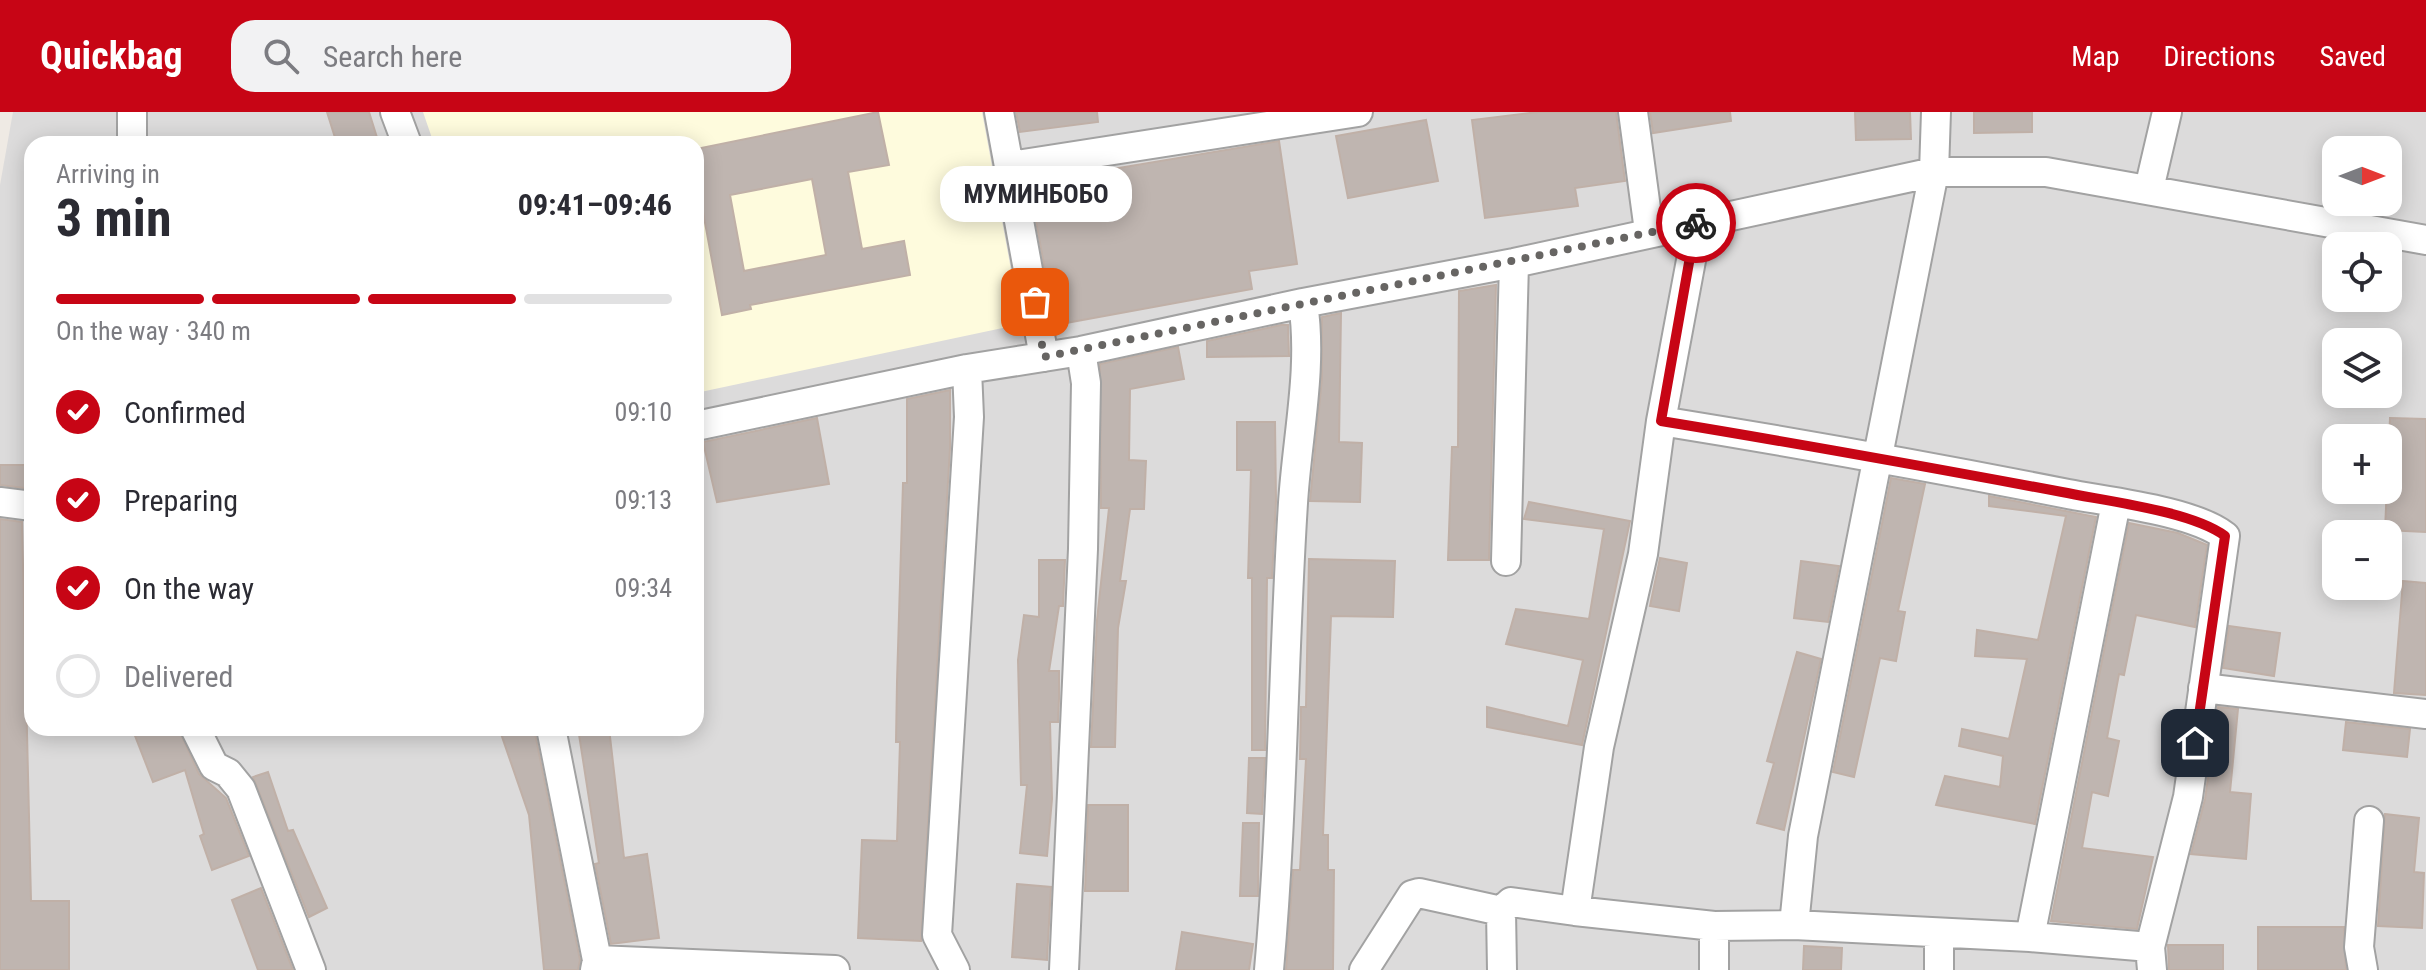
<!DOCTYPE html>
<meta charset="utf-8">
<style>
body{margin:0;font-family:"Roboto Condensed",sans-serif;background:#f2f2f3;color:#2b2b33;height:100vh;display:flex;flex-direction:column;font-size:30px;white-space:nowrap}
*{box-sizing:border-box;margin:0}
p{font-size:26px;color:#7c7c81}
.icon{flex:none;width:44px;height:44px;fill:none;stroke:currentColor;stroke-width:2;stroke-linecap:round;stroke-linejoin:round}
.map{position:relative;flex:1;overflow:hidden}
.details{position:absolute;left:24px;top:24px;width:680px;height:600px;display:flex;flex-direction:column;background:#fff;border-radius:24px;box-shadow:0 4px 20px #0003}
.details>*{flex:none}
.needle{width:52px;rotate:90deg}
.buttons{position:absolute;left:2322px;top:24px;display:grid;gap:16px}
.buttons a{display:grid;place-items:center;width:80px;height:80px;border-radius:16px;background:#fff;box-shadow:0 4px 20px #0003;font-size:40px}
.pin{position:absolute;display:grid;place-items:center;width:68px;height:68px;color:#fff;margin:-34px;border-radius:16px;box-shadow:0 4px 12px #0006}
.courier{position:absolute;display:grid;place-items:center;width:80px;height:80px;margin:-40px;border:6px solid #c70515;border-radius:50%;background:#fff;color:#222;box-shadow:0 2px 10px #0007}
.bubble{position:absolute;height:56px;border-radius:24px;background:#fff;box-shadow:0 4px 20px #0003;font-size:26px;font-weight:700;line-height:56px;text-align:center}
.overview em{font-style:normal;font-weight:700}
.overview div{display:flex;flex-direction:column-reverse}
.overview{display:flex;align-items:center;justify-content:space-between;height:136px;padding:0 32px}
h1{font-size:52px;font-weight:700;line-height:60px}
.bar{display:grid;grid-template-columns:repeat(4,1fr);gap:12px 8px;align-content:center;height:96px;padding:0 32px}
.bar i{height:10px;border-radius:6px;background:#e1e1e2}
.bar .selected{background:#c70515}
.bar p{grid-column:span 4}
ol{padding:0 32px;list-style:none}
li{display:flex;align-items:center;gap:24px;height:88px}
li p{margin-inline-start:auto}
li .icon{padding:8px;border-radius:50%;background:#c70515;color:#fff;stroke-width:4}
li:last-child{color:#7c7c81}
li i{width:44px;height:44px;border:4px solid #e1e1e2;border-radius:50%}
header{display:flex;align-items:center;gap:48px;box-sizing:border-box;height:112px;padding:0 40px;background:#c70515;color:#fff}
header strong{font-size:38px}
nav{display:flex;gap:44px;margin-inline-start:auto;font-size:28px}
.search{width:560px;height:72px;background:#f2f2f3;display:flex;align-items:center;gap:20px;box-sizing:border-box;padding:0 28px;border-radius:24px;color:#7c7c81;font-size:30px}
.map>svg:first-child{display:block}
.residential{fill:#dcdbdb;fill-rule:evenodd}
.education{fill:#fefbdd}
.building{fill:#bfb5b0;stroke:#c0b0a7;stroke-width:2;fill-rule:evenodd}
.lines{fill:none;stroke-linecap:round;stroke-linejoin:round}
.minor-casing{stroke:#a2a2a2;stroke-width:32}
.minor{stroke:#fff;stroke-width:28}
.done{stroke:#676563;stroke-width:8;stroke-dasharray:0 14.4}
.route{stroke:#c70515;stroke-width:10}
</style>
<header>
<strong>Quickbag</strong>
<div class="search"><svg class="icon" aria-label="search" viewBox="0 0 24 24"><circle cx="10" cy="10" r="6"/><path d="M15 15l6 6"/></svg>Search here</div>
<nav><a>Map</a><a>Directions</a><a>Saved</a></nav>
</header>
<div class="map">
<svg width="2426" height="858" viewBox="0 0 2426 858">
<rect width="100%" height="100%" fill="#efeae4"/>
<path class="residential" d="M13,0H2426V858H0V73ZM32,32H696V616H32ZM2336,38H2388V90H2336ZM2336,134H2388V186H2336ZM2336,230H2388V282H2336ZM2336,326H2388V378H2336ZM2336,422H2388V474H2336Z"/>
<path class="education" d="M423,0H982L1021,212L696,281V32H434Z"/>
<path class="building" d="M327,0H369L379,32H337Z
M878,0L889,53L848,60L862,137L904,129L910,163L750,193L751,197L722,203L701,89L696,90V37ZM812,67L826,143L744,159L730,83Z
M1016,0H1097L1098,10L1020,20Z
M1538,0H1616L1625,69L1575,76L1578,94L1485,106L1472,8Z
M1650,0H1730L1731,9L1653,21Z
M1855,0H1910L1911,27L1856,28Z
M1974,0H2032V20L1974,21Z
M1426,8L1438,69L1348,86L1336,24Z
M1279,29L1297,152L1249,159L1252,177L1055,213L1029,71Z
M1496,173L1489,448H1448L1452,335H1458L1459,179Z
M1341,201L1339,330L1362,331L1360,390L1310,389L1322,266V205Z
M1281,213H1288L1289,244L1207,245V229Z
M1178,235L1184,267L1130,277L1129,348L1146,349L1144,397H1130L1120,469H1126L1118,516L1115,635H1091L1097,508L1109,396H1101L1100,252Z
M950,278V336L921,829L858,826L862,728L897,729L900,630H896L897,570L903,371H907V287Z
M817,306L829,372L717,390L703,330Z
M2390,306L2426,307V420L2385,418Z
M1237,310H1275L1276,389L1272,466H1267L1265,638H1252V466H1248L1251,358H1237Z
M0,353H32V377L0,373Z
M1891,366L1925,372L1898,499L1905,500L1896,549L1880,546L1854,665L1833,660Z
M1989,384L2096,405L2035,712L1936,693L1945,664L2000,675L2003,644L1959,634L1962,617L2009,627L2027,547L1975,544L1977,518L2038,528L2066,404L1989,394Z
M1529,390L1630,409L1582,633L1487,615V595L1568,614L1583,548L1506,532L1516,497L1589,507L1604,417L1524,407Z
M0,407L22,410L31,789H69V858H0Z
M2129,411L2178,421L2207,433L2195,515L2136,503L2124,563L2119,562L2107,626L2119,629L2108,684L2092,680L2082,736L2153,745L2137,817L2051,809Z
M1660,446L1687,451L1679,499L1650,494Z
M1309,447L1395,449L1393,505L1331,504L1323,723H1328V758H1334L1333,858H1286L1293,758H1300L1306,647H1300L1301,595H1306Z
M1039,448H1065L1063,494H1059L1049,559H1059V587L1058,610H1050L1052,687L1047,744L1020,741L1027,673H1021L1018,548L1024,503L1039,505Z
M1801,449L1839,454L1828,510L1794,506Z
M2403,469L2426,471V583L2394,581Z
M2229,514L2280,521L2274,564L2223,556Z
M1797,540L1821,547L1784,718L1757,711L1774,651L1767,649Z
M2218,595L2238,597L2230,680L2251,682L2246,747L2191,742L2205,687Z
M2346,610L2410,617L2407,645L2343,638Z
M132,616H178L199,662L226,686L249,744L212,758L200,724L204,722L185,658L153,670Z
M499,616H534L580,848L578,858H544L529,703Z
M578,616H609L624,746L647,742L659,826L611,832L595,752L599,751Z
M1249,646H1265L1262,702L1247,701Z
M268,660L288,719L293,718L327,796L309,805L253,665Z
M1088,693H1128V779H1085Z
M2385,702L2419,706L2414,760L2424,761L2422,816L2378,814Z
M1243,711H1259L1258,784H1240Z
M1017,772L1051,775L1047,848L1012,845Z
M261,776L293,858H258L232,788Z
M2258,815H2344L2346,858H2258Z
M1182,820L1253,832L1249,858H1176Z
M2168,833H2223V858H2169Z
M1804,834L1842,836L1841,858H1803Z"/>
<g class="lines">
<defs>
<path id="minor" d="M132,0V32
M395,0L407,32
M999,0L1044,245
M1633,0L1649,119
M1936,0L1934,60L1803,724L1794,813L2030,825
M1010,54L1358,0
M2149,77L2167,0
M1661,309C1797,331 1932,355 2068,382C2110,390 2193,399 2225,424L2188,685L2150,835L2152,858
M696,314L967,257L1081,239L1303,191L1514,151L1934,60H2046L2426,128
M0,390L32,394
M2116,391L2030,825L2150,835
M1506,449L1514,151
M2203,576L2426,602
M195,616L214,654L228,661L241,677L311,858
M551,616L597,848L595,858
M1575,799L1714,814L1794,813
M597,848L835,858
M955,858L937,823L969,305L967,257
M1064,858L1083,437L1086,271L1081,239
M1269,858C1283,702 1283,547 1293,391C1297,325 1313,256 1303,191
M1364,858L1412,783L1419,781L1501,799
M1502,858L1501,799L1511,790L1575,799L1599,635L1643,442L1661,309L1698,111
M1714,858V814
M1939,858V822
M2363,858L2359,835L2369,709"/>
</defs>
<use href="#minor" class="minor-casing"/>
<use href="#minor" class="minor"/>
</g>
<g class="lines">
<path class="done" d="M1035,190L1044,245L1696,111"/>
<path class="route" d="M1696,111L1661,309C1795,331 1928,355 2062,380C2105,389 2192,399 2225,424L2195,631"/>
</g>
</svg>
<div class="buttons">
<a><svg class="needle" viewBox="-14 -14 28 28"><path d="M0-13l5 13h-10z" fill="#e53935"/><path d="M0 13l5-13h-10z" fill="#7c7c81"/></svg></a>
<a><svg class="icon" aria-label="locate" viewBox="0 0 24 24"><circle cx="12" cy="12" r="6"/><path d="M12 2v4M12 18v4M2 12h4M18 12h4"/></svg></a>
<a><svg class="icon" aria-label="layers" viewBox="0 0 24 24"><path d="M12 4l9 5-9 5-9-5zM3 14l9 5 9-5"/></svg></a>
<a>+</a>
<a>−</a>
</div>
<div class="pin" style="left:1035px;top:190px;background:#ea580c"><svg class="icon" aria-label="bag" viewBox="0 0 24 24"><path d="M5 8h14l-1 12H6zM9 8a3 3 0 0 1 6 0"/></svg></div>
<div class="pin" style="left:2195px;top:631px;background:#1f2937"><svg class="icon" aria-label="home" viewBox="0 0 24 24"><path d="M3 11l9-7 9 7M6 9v11h12V9"/></svg></div>
<div class="courier" style="left:1696px;top:111px"><svg class="icon" aria-label="bike" viewBox="0 0 24 24"><circle cx="6" cy="16" r="4"/><circle cx="18" cy="16" r="4"/><path d="M6 16l4-8h5l3 8M10 8l3 8H6M13 5h3"/></svg></div>
<div class="bubble" style="left:940px;top:54px;width:192px">МУМИНБОБО</div>
<section class="details">
<div class="overview"><div><h1>3 min</h1><p>Arriving in</p></div><em>09:41–09:46</em></div>
<div class="bar"><i class="selected"></i><i class="selected"></i><i class="selected"></i><i></i><p>On the way · 340 m</p></div>
<ol>
<li><svg class="icon" aria-label="check" viewBox="0 0 24 24"><path d="M5 12l5 5 9-10"/></svg>Confirmed<p>09:10</p></li>
<li><svg class="icon" aria-label="check" viewBox="0 0 24 24"><path d="M5 12l5 5 9-10"/></svg>Preparing<p>09:13</p></li>
<li><svg class="icon" aria-label="check" viewBox="0 0 24 24"><path d="M5 12l5 5 9-10"/></svg>On the way<p>09:34</p></li>
<li><i></i>Delivered</li>
</ol>
</section>
</div>
